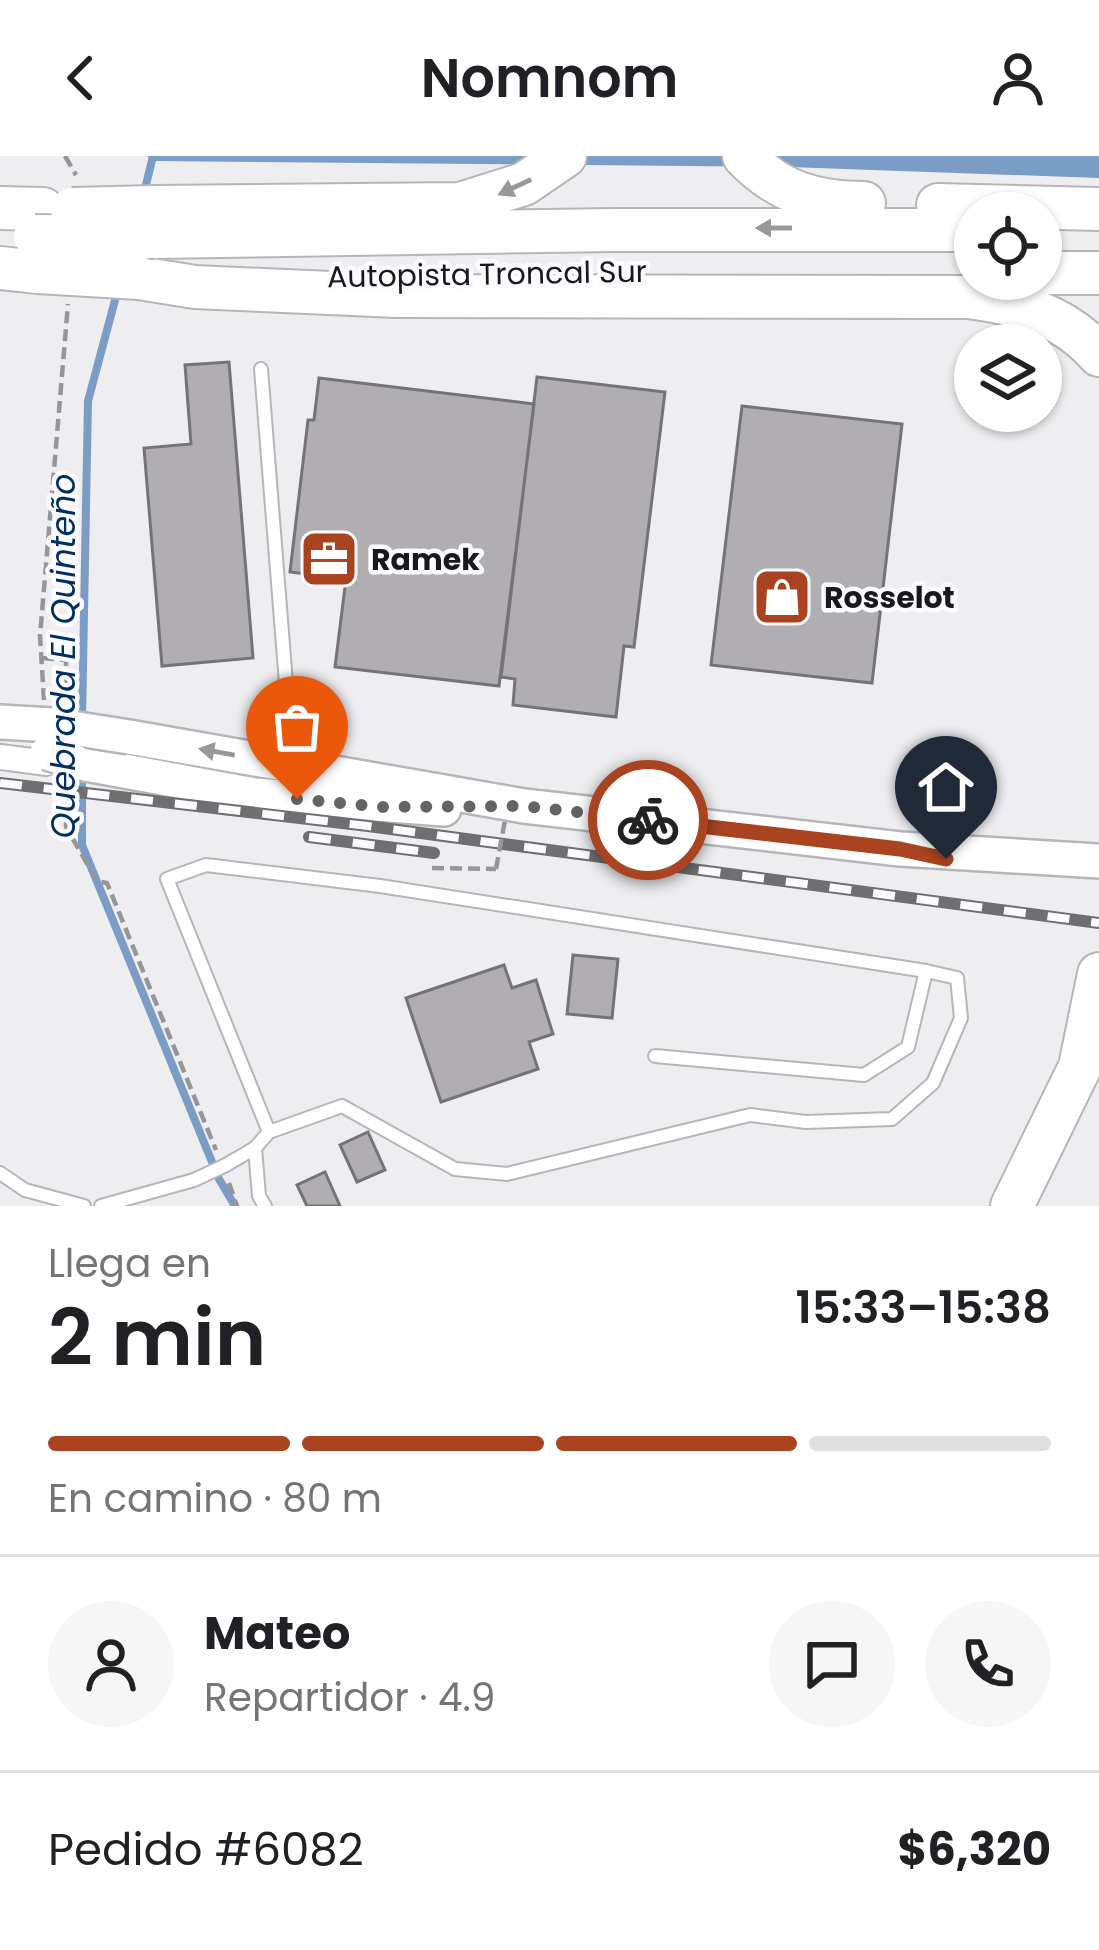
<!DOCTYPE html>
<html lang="es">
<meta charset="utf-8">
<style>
body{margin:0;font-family:Poppins,sans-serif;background:#f6f6f6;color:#202124;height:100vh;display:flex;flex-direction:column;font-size:45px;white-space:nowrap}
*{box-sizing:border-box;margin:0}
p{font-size:39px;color:#757577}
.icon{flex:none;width:66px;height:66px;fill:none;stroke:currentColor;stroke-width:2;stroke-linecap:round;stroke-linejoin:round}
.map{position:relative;height:1050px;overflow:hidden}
.drawer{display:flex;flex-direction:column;background:#fff;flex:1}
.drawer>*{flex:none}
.buttons{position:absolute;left:954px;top:36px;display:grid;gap:24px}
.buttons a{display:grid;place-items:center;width:108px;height:108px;border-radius:50%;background:#fff;box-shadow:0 3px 9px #0004;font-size:60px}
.pin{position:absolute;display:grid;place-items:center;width:102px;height:102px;color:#fff;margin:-123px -51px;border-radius:50% 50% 50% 0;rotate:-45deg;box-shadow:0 0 12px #0007}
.pin .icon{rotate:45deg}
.courier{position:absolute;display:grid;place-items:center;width:120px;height:120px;margin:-60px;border:9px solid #aa431f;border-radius:50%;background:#fff;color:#222;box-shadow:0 3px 15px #0007}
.headline em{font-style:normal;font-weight:600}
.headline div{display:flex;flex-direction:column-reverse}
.headline{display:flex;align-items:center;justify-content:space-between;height:204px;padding:0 48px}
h1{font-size:78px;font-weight:600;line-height:90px}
.bar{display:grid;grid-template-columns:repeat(4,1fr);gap:18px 12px;align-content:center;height:144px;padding:0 48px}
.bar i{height:15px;border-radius:9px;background:#e0e0e0}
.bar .selected{background:#aa431f}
.bar p{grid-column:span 4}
.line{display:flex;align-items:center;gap:30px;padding:0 48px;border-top:3px solid #e0e0e0}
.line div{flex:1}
.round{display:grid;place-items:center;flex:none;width:126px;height:126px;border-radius:63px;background:#f6f6f6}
header{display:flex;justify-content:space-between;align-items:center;height:156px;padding:0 48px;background:#fff;font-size:54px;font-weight:600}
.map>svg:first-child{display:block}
.water{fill:#7b9cc5}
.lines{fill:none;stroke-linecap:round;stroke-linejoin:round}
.stream{stroke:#7b9cc5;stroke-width:8}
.building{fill:#b0aeb1;stroke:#757376;stroke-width:3}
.lane-casing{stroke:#b6b5b9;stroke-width:16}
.street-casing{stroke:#b6b5b9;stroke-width:28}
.secondary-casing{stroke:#b6b5b9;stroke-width:38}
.highway-casing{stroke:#b6b5b9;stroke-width:46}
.path{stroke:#969699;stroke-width:4.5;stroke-dasharray:12 6;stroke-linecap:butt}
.lane{stroke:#fff;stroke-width:12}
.street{stroke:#fff;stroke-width:24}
.secondary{stroke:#fff;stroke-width:33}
.highway{stroke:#fff;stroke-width:42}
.rail-casing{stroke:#6f6f71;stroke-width:12}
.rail{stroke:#fcfbff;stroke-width:8;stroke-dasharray:22;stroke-linecap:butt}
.lane-bridge-casing{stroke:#b6b5b9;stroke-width:16;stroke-linecap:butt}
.secondary-bridge-casing{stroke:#b6b5b9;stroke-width:38;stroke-linecap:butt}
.highway-bridge-casing{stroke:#b6b5b9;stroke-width:46;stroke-linecap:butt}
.path-bridge{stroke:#969699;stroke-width:4.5;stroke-dasharray:12 6;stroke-linecap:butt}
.lane-bridge{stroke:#fff;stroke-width:12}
.secondary-bridge{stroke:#fff;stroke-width:33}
.highway-bridge{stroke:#fff;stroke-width:42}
.oneway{fill:#989898}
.done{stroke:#646466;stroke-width:12;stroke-dasharray:0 21.6}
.route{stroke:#aa431f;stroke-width:15}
.labels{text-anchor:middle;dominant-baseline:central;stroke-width:9;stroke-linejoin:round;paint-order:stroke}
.street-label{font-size:30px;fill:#19191b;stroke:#fcfbff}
.poi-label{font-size:30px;font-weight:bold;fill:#19191b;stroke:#fcfbff;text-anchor:start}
.water-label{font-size:33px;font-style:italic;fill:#002f61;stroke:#fcfbff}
</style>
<header><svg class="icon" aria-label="back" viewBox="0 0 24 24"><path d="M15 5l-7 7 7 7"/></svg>Nomnom<svg class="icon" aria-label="person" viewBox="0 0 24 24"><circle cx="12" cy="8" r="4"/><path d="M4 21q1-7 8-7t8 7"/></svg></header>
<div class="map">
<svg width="1099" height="1050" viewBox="0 0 1099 1050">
<rect width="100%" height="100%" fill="#eeeef1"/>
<path class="water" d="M147,0H1099V22L789,11L153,5Z"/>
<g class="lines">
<path class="stream" d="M144,37L153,0
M82,564L88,245L118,133
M82,615V689L219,1023L235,1050"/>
</g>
<path class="building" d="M229,206L253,502L162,510L144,292L191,288L185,209Z
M537,221L665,236L634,491L624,490L616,561L513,549L515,523L501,521Z
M319,222L534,248L499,530L335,511L346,423L290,416L308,264H314Z
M742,250L902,268L872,527L711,509Z
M573,799L618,803L612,862L567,858Z
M504,809L512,832L536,824L553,878L529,886L538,913L441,946L406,842Z
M368,976L385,1014L357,1026L340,989Z
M325,1016L340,1050H307L297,1029Z"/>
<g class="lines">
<defs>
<path id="lane" d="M261,213L288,552L278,605
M269,976L342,950L455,1013L507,1018L750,959L806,966L892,963L933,927L961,862L957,822L926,815
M255,992L259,1040L265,1050
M226,1009L255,992L269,976L167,723L206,709L380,730L926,815L908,891L864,919L655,900
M0,1017L25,1034L84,1050
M101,1050L194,1024"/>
<path id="street" d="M0,601L47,607"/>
<path id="secondary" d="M0,566L53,569
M129,581L524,650L900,693L1099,705
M75,606L255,639L444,653"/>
<path id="highway" d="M744,0C778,36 815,47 864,47
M938,49L1099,53
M154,51L460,48L524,28L565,0
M0,52L43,53
M154,81L614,74H975
M0,112L38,116
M1041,117H1099
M139,122L195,131L397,140L968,141C1020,148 1063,158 1099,199
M1012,1050L1080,911L1099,818"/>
</defs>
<use href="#lane" class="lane-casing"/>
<use href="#street" class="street-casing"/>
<use href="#secondary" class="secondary-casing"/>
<use href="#highway" class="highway-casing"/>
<path class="path" d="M65,0L76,19
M42,502L66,504L67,541
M44,544L40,480L68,148
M66,630V671L97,725L107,727L216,994
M432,712L496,713
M229,1027L237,1050"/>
<use href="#lane" class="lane"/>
<use href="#street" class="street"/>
<use href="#secondary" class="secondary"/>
<use href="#highway" class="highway"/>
<defs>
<path id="rail" d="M0,627L368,670L1099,767
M309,681L434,697"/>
</defs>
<use href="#rail" class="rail-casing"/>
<use href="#rail" class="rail"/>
<defs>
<path id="lane-bridge" d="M194,1024L226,1009"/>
<path id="secondary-bridge" d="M53,569L129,581
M47,597L75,606"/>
<path id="highway-bridge" d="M72,53L154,51
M35,80L154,81
M38,116L139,122"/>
</defs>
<use href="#lane-bridge" class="lane-bridge-casing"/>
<use href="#secondary-bridge" class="secondary-bridge-casing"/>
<use href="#highway-bridge" class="highway-bridge-casing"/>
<path class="path-bridge" d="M496,713L505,664"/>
<use href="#lane-bridge" class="lane-bridge"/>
<use href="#secondary-bridge" class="secondary-bridge"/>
<use href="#highway-bridge" class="highway-bridge"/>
</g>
<defs><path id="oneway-solid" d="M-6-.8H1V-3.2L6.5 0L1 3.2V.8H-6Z" transform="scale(3)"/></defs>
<g class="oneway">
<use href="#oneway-solid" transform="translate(515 31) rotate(155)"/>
<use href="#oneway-solid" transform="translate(774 72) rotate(180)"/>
<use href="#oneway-solid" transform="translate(217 596) rotate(-170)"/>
</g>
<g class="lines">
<path class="done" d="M297,643L382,651L524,650L648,664"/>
<path class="route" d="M648,664L900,693L946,703"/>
</g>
<defs>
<symbol id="office-square" viewBox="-11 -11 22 22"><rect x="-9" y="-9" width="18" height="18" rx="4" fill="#aa431f" stroke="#fcfbff"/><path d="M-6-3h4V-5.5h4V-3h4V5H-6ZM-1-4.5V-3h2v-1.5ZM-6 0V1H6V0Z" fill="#fff"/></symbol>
<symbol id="shop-square" viewBox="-11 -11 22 22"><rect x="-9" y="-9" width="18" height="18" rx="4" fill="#aa431f" stroke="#fcfbff"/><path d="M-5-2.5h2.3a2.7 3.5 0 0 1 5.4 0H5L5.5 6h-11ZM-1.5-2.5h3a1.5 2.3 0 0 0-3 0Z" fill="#fff"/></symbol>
</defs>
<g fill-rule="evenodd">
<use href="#office-square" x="296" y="370" width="66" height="66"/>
<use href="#shop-square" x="749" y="408" width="66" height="66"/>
</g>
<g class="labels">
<g class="street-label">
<text transform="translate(487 118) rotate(-1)">Autopista Troncal Sur</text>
</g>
<g class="poi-label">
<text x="371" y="403">Ramek</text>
<text x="824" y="441">Rosselot</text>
</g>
<g class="water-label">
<text transform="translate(63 500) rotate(-90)">Quebrada El Quinteño</text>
</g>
</g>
</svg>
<div class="buttons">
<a><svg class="icon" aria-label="locate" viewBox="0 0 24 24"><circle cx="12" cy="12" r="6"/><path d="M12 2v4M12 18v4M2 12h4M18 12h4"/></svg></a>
<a><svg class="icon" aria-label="layers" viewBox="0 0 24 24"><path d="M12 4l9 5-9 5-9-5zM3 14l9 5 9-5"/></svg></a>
</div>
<div class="pin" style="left:297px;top:643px;background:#ea580c"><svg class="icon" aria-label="bag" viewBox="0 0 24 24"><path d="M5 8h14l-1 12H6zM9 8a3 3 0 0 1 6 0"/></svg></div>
<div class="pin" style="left:946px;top:703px;background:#1f2937"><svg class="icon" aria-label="home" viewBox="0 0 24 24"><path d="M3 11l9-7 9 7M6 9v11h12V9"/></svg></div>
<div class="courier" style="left:648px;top:664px"><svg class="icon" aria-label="bike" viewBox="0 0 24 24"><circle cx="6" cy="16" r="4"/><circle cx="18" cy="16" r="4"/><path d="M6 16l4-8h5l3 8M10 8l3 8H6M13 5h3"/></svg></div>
</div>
<section class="drawer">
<div class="headline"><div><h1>2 min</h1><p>Llega en</p></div><em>15:33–15:38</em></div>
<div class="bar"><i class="selected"></i><i class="selected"></i><i class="selected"></i><i></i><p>En camino · 80 m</p></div>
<div class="line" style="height:216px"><a class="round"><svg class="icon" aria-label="person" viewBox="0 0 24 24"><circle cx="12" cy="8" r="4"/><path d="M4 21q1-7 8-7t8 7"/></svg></a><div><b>Mateo</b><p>Repartidor · 4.9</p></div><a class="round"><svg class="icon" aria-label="chat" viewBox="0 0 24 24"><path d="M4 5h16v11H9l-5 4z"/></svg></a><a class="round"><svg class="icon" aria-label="phone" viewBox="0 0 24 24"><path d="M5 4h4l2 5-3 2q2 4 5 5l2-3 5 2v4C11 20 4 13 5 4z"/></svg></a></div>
<div class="line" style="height:156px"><div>Pedido #6082</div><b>$6,320</b></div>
</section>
